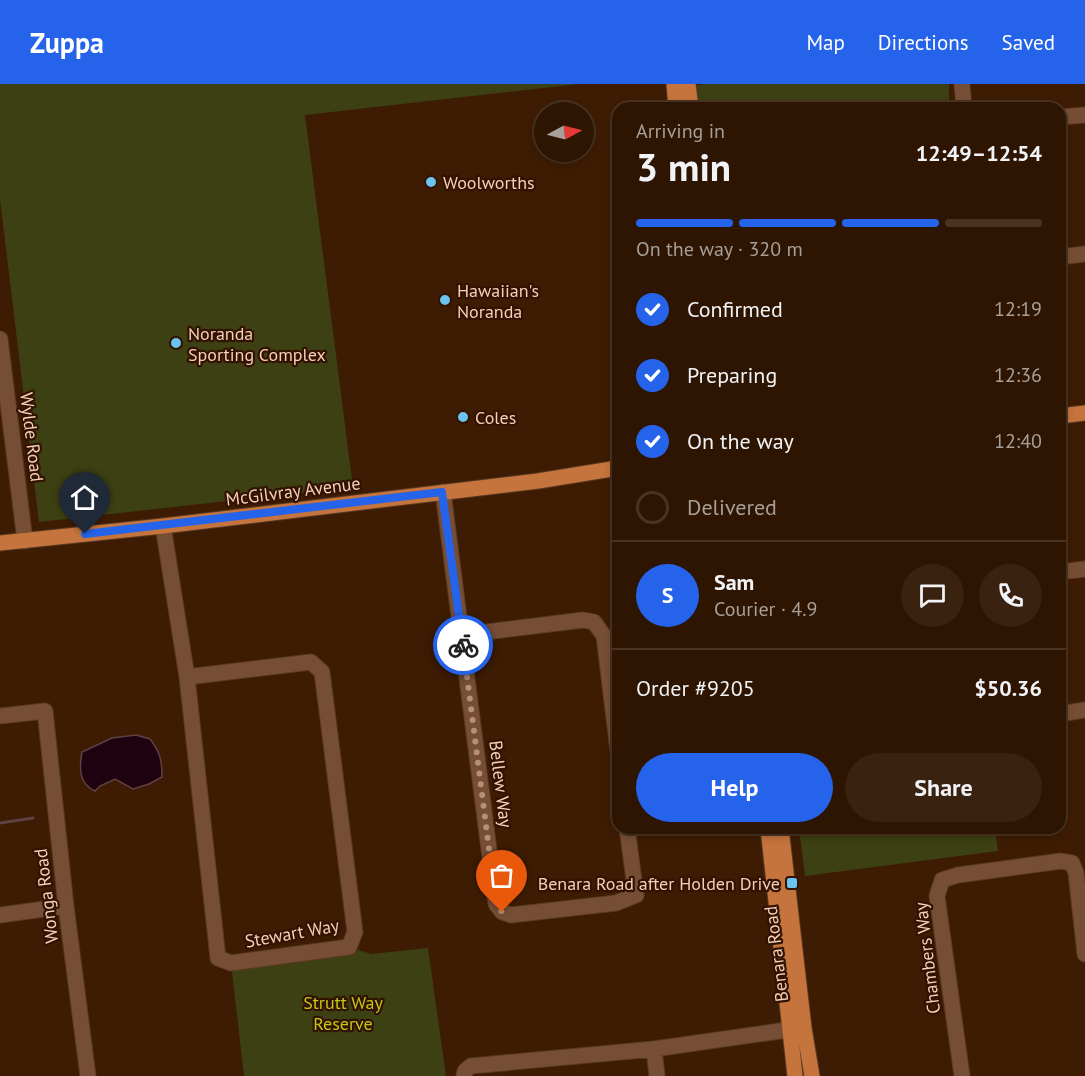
<!DOCTYPE html>
<meta charset="utf-8">
<style>
body{margin:0;font-family:"PT Sans",sans-serif;background:#3a2211;color:#f1f3f6;height:100vh;display:flex;flex-direction:column;font-size:22px;white-space:nowrap}
*{box-sizing:border-box;margin:0}
p{font-size:20px;color:#a79f99}
.icon{flex:none;width:33px;height:33px;fill:none;stroke:currentColor;stroke-width:2;stroke-linecap:round;stroke-linejoin:round}
.map{position:relative;flex:1;overflow:hidden}
.drawer{position:absolute;left:612px;top:18px;width:454px;height:732px;display:flex;flex-direction:column;background:#2e1502;border-radius:18px;box-shadow:0 3px 9px #0003,0 0 0 2px #493424}
.drawer>*{flex:none}
.needle{width:39px;rotate:83deg}
.buttons{position:absolute;left:534px;top:18px;display:grid;gap:12px}
.buttons a{display:grid;place-items:center;width:60px;height:60px;border-radius:50%;background:#2e1502;box-shadow:0 3px 9px #0003,0 0 0 2px #493424;font-size:30px}
.pin{position:absolute;display:grid;place-items:center;width:51px;height:51px;color:#fff;margin:-62px -26px;border-radius:50% 50% 50% 0;rotate:-45deg;box-shadow:0 0 6px #0007}
.pin .icon{rotate:45deg}
.courier{position:absolute;display:grid;place-items:center;width:60px;height:60px;margin:-30px;border:4px solid #2563eb;border-radius:50%;background:#fff;color:#222;box-shadow:0 2px 8px #0007}
.summary em{font-style:normal;font-weight:700}
.summary div{display:flex;flex-direction:column-reverse}
.summary{display:flex;align-items:center;justify-content:space-between;height:102px;padding:0 24px}
h1{font-size:39px;font-weight:700;line-height:45px}
.bar{display:grid;grid-template-columns:repeat(4,1fr);gap:9px 6px;align-content:center;height:72px;padding:0 24px}
.bar i{height:8px;border-radius:4px;background:#493424}
.bar .current{background:#2563eb}
.bar p{grid-column:span 4}
.line{display:flex;align-items:center;gap:15px;padding:0 24px;border-top:2px solid #493424}
.line div{flex:1}
.round{display:grid;place-items:center;flex:none;width:63px;height:63px;border-radius:32px;background:#3a2211}
ol{padding:0 24px;list-style:none}
li{display:flex;align-items:center;gap:18px;height:66px}
li p{margin-inline-start:auto}
li .icon{padding:6px;border-radius:50%;background:#2563eb;color:#fff;stroke-width:4}
li:last-child{color:#a79f99}
li i{width:33px;height:33px;border:3px solid #493424;border-radius:50%}
.button{display:flex;gap:12px;margin-top:auto;padding:12px 24px}
.button a{flex:1;height:69px;border-radius:36px;background:#2563eb;color:#fff;font-size:24px;font-weight:700;line-height:69px;text-align:center}
.button a+a{background:#3a2211;color:#f1f3f6}
header{display:flex;align-items:center;gap:36px;box-sizing:border-box;height:84px;padding:0 30px;background:#2563eb;color:#fff}
header strong{font-size:28px}
nav{display:flex;gap:33px;margin-inline-start:auto;font-size:21px}
.map>svg:first-child{display:block}
.green{fill:#3d4012}
.water{fill:#1f0210;stroke:#5f4043;stroke-width:1.5}
.lines{fill:none;stroke-linecap:round;stroke-linejoin:round}
.stream{stroke:#5f4043;stroke-width:3}
.minor-casing{stroke:#5a3920;stroke-width:17}
.major-casing{stroke:#5a3920;stroke-width:17}
.minor{stroke:#764e35;stroke-width:15}
.major{stroke:#c4743c;stroke-width:15}
.done{stroke:#b59079;stroke-width:6;stroke-dasharray:0 10.8}
.route{stroke:#2563eb;stroke-width:8}
.poi-dot{fill:#6ac3f1;stroke:#321200;stroke-width:2}
.labels{text-anchor:middle;dominant-baseline:central;stroke-width:4.5;stroke-linejoin:round;paint-order:stroke}
.poi-label{font-size:18px;fill:#f5cfb9;stroke:#321200;text-anchor:start}
.street-label{font-size:18px;fill:#f5cfb9;stroke:#321200}
.park-label{font-size:18px;fill:#c0ca16;stroke:#321200}
</style>
<header>
<strong>Zuppa</strong>
<nav><a>Map</a><a>Directions</a><a>Saved</a></nav>
</header>
<div class="map">
<svg width="1085" height="992" viewBox="0 0 1085 992">
<rect width="100%" height="100%" fill="#3d1c03"/>
<path class="green" d="M0,0H579L305,31L353,403L39,438L0,115Z
M705,0H949V24H695L692,2Z
M799,744H995L998,767L805,792Z
M349,863L371,870L428,864L446,992H244L231,879Z"/>
<path class="water" d="M136,651L150,655C160,668 162,676 162,693L149,700L133,705L115,695L100,702L95,707C79,700 79,684 82,668L112,654Z"/>
<g class="lines">
<path class="stream" d="M0,739L33,734"/>
<defs>
<path id="minor" d="M962,0L964,24
M1060,33L1085,31
M1060,173L1085,170
M0,255L25,457
M443,408L496,820L502,828L511,831L616,819L636,811L627,744
M163,442L187,593L218,874L231,879L349,863L355,848L322,588L311,578L187,593
M1060,488L1085,485
M462,551L583,536L594,538L604,552L618,667
M1060,630L1085,626
M0,632L45,627L66,822L88,992
M0,831L66,822
M654,965L657,992
M464,992L465,987L471,982L654,965L801,944
M962,992L937,812L942,796L958,791L1061,777L1072,779L1076,789L1085,870"/>
<path id="major" d="M674,0L676,24
M688,0L691,24
M1060,332L1085,329
M0,459L163,442L538,397L618,384
M768,744L795,992
M781,744L804,944L812,992"/>
</defs>
<use href="#minor" class="minor-casing"/>
<use href="#major" class="major-casing"/>
<use href="#minor" class="minor"/>
<use href="#major" class="major"/>
</g>
<g class="lines">
<path class="done" d="M463,561L496,820L502,828"/>
<path class="route" d="M85,450L442,408L463,561"/>
</g>
<g class="poi-dot">
<circle cx="431" cy="98" r="6"/>
<circle cx="445" cy="216" r="6"/>
<circle cx="176" cy="259" r="6"/>
<circle cx="463" cy="333" r="6"/>
<rect x="786" y="793" width="12" height="12" rx="3"/>
</g>
<g class="labels">
<g class="poi-label">
<text x="443" y="98">Woolworths</text>
<text x="457" y="206">Hawaiian's<tspan x="457" dy="21">Noranda</tspan></text>
<text x="188" y="249">Noranda<tspan x="188" dy="21">Sporting Complex</tspan></text>
<text x="475" y="333">Coles</text>
<text x="780" y="799" text-anchor="end">Benara Road after Holden Drive</text>
</g>
<g class="street-label">
<text transform="translate(32 353) rotate(83)">Wylde Road</text>
<text transform="translate(293 407) rotate(-7)">McGilvray Avenue</text>
<text transform="translate(501 700) rotate(83)">Bellew Way</text>
<text transform="translate(46 812) rotate(-97)">Wonga Road</text>
<text transform="translate(292 849) rotate(-10)">Stewart Way</text>
<text transform="translate(776 870) rotate(-97)">Benara Road</text>
<text transform="translate(927 874) rotate(-97)">Chambers Way</text>
</g>
<g class="park-label">
<text x="343" y="918">Strutt Way<tspan x="343" dy="21">Reserve</tspan></text>
</g>
</g>
</svg>
<div class="buttons">
<a><svg class="needle" viewBox="-14 -14 28 28"><path d="M0-13l5 13h-10z" fill="#e53935"/><path d="M0 13l5-13h-10z" fill="#a79f99"/></svg></a>
</div>
<div class="pin" style="left:502px;top:828px;background:#ea580c"><svg class="icon" aria-label="bag" viewBox="0 0 24 24"><path d="M5 8h14l-1 12H6zM9 8a3 3 0 0 1 6 0"/></svg></div>
<div class="pin" style="left:85px;top:450px;background:#1f2937"><svg class="icon" aria-label="home" viewBox="0 0 24 24"><path d="M3 11l9-7 9 7M6 9v11h12V9"/></svg></div>
<div class="courier" style="left:463px;top:561px"><svg class="icon" aria-label="bike" viewBox="0 0 24 24"><circle cx="6" cy="16" r="4"/><circle cx="18" cy="16" r="4"/><path d="M6 16l4-8h5l3 8M10 8l3 8H6M13 5h3"/></svg></div>
<section class="drawer">
<div class="summary"><div><h1>3 min</h1><p>Arriving in</p></div><em>12:49–12:54</em></div>
<div class="bar"><i class="current"></i><i class="current"></i><i class="current"></i><i></i><p>On the way · 320 m</p></div>
<ol>
<li><svg class="icon" aria-label="check" viewBox="0 0 24 24"><path d="M5 12l5 5 9-10"/></svg>Confirmed<p>12:19</p></li>
<li><svg class="icon" aria-label="check" viewBox="0 0 24 24"><path d="M5 12l5 5 9-10"/></svg>Preparing<p>12:36</p></li>
<li><svg class="icon" aria-label="check" viewBox="0 0 24 24"><path d="M5 12l5 5 9-10"/></svg>On the way<p>12:40</p></li>
<li><i></i>Delivered</li>
</ol>
<div class="line" style="height:108px"><b class="round" style="background:#2563eb;color:#fff">S</b><div><b>Sam</b><p>Courier · 4.9</p></div><a class="round"><svg class="icon" aria-label="chat" viewBox="0 0 24 24"><path d="M4 5h16v11H9l-5 4z"/></svg></a><a class="round"><svg class="icon" aria-label="phone" viewBox="0 0 24 24"><path d="M5 4h4l2 5-3 2q2 4 5 5l2-3 5 2v4C11 20 4 13 5 4z"/></svg></a></div>
<div class="line" style="height:78px"><div>Order #9205</div><b>$50.36</b></div>
<div class="button"><a>Help</a><a>Share</a></div>
</section>
</div>
